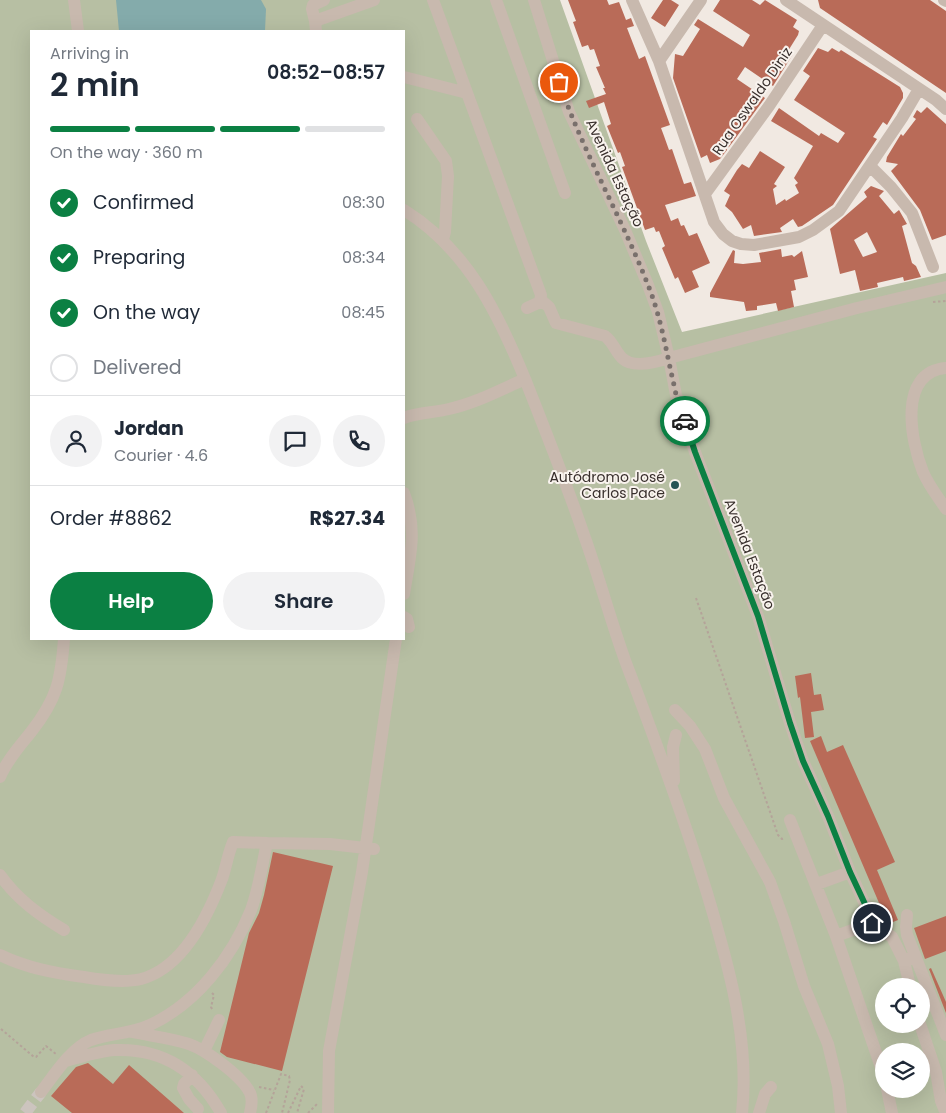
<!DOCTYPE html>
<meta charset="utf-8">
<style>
body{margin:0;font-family:Poppins,sans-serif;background:#f2f2f3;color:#1f2937;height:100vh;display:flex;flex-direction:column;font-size:19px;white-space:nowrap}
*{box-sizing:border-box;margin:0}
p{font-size:16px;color:#747a83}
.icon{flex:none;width:28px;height:28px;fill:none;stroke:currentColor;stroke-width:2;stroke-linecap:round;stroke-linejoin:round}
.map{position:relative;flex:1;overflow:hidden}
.sheet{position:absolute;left:30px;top:30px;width:375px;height:610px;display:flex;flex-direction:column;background:#fff;border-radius:0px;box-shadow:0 5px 20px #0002}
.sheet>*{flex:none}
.fabs{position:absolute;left:875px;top:978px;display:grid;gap:10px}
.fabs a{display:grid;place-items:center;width:55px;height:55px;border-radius:50%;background:#fff;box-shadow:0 5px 20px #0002;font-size:25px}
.pin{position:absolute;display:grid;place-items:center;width:42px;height:42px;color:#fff;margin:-21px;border:2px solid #fff;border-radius:50%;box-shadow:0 1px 5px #0007}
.courier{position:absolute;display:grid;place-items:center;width:50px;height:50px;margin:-25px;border:4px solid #0b8043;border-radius:50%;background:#fff;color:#222;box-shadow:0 1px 6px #0007}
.summary em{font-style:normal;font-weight:600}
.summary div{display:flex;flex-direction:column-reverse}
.summary{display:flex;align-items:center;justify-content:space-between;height:85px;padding:0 20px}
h1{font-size:32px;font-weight:600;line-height:38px}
.bar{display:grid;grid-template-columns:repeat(4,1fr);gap:8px 5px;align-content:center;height:60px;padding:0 20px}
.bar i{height:6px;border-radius:4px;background:#e0e1e3}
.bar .on{background:#0b8043}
.bar p{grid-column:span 4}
.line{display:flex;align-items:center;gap:12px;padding:0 20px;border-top:1px solid #e0e1e3}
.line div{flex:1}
.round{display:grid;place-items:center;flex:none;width:52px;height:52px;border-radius:26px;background:#f2f2f3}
ol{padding:0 20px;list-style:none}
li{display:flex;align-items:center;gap:15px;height:55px}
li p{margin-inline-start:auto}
li .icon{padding:5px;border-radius:50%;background:#0b8043;color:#fff;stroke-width:4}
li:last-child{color:#747a83}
li i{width:28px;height:28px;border:2px solid #e0e1e3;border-radius:50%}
.primary-button{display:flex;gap:10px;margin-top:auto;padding:10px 20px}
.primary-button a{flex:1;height:58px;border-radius:30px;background:#0b8043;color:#fff;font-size:20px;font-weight:600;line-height:58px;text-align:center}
.primary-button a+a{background:#f2f2f3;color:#1f2937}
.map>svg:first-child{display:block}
.green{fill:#b7bfa3;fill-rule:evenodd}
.water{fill:#84abab}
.building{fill:#b96b58;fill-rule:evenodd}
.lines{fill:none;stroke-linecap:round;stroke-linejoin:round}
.minor-tunnel{stroke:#ccc4be;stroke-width:12;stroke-dasharray:12 6;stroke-linecap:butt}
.path{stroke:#b4a399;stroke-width:2;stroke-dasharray:2.5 2.5;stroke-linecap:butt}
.minor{stroke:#c8b9ae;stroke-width:12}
.done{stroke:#79706c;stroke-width:5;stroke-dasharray:0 9}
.route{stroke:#0b8043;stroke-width:6}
.poi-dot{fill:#265455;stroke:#f9f3ee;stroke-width:2}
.labels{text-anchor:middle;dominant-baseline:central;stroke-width:4;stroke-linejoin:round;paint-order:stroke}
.street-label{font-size:14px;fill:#382f2c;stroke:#f9f3ee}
.poi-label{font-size:14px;fill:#382f2c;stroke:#f9f3ee;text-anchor:end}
</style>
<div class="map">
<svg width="946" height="1113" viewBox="0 0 946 1113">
<rect width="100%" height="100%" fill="#f1e9e2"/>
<path class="green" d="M0,0H560L646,241L682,332L946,273V1113H0ZM31,31H404V639H31ZM884,986H921V1024H884ZM884,1051H921V1089H884Z"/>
<path class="water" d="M116,0H261L266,9L265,31H119Z"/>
<path class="building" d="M568,0H607L609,5L619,2L626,20L631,18L634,26L627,28L639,59L645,56L670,125L661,128L664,136L669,150L672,149L684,184L691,182L696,196L665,205L671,221L678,218L681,226L684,225L689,236L697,233L710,263L692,271L699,287L685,293L678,277L675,279L662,248L665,246L659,231L656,232L654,227L645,230L622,167L625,166L620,152L618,153L607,126L611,124L604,102L589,108L586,101L606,94L603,88H605L596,67L600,66L594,49L590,50L588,45L582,47L573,22L576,21Z
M663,0H671L679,5L665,27L651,18Z
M720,0H752L760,5L765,0L797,20L793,27L799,31L798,35L788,51L793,54L773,86L745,67L737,79L765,98L729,147L726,148L727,150L720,159L710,163L707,155L701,158L673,78L675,54L683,56L700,29L694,25L698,19L743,47L750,35L713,11Z
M818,0H930L946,11V93L820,8Z
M818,48L828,52L832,48L839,52L841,50L900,87L903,93V98L887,125L883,122L873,137L877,139L833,205L802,226L798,227L793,219L780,228L782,232L754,236L751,225L743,229L732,212L725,206L730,195L724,191L737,170L742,164L749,168L760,151L785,167L774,184L777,186L773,189L776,205L785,199L786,201L799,193L795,185L798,183L794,178L813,146L771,121L779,108L819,136L821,133L838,143L845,133L794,100L810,76L803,71Z
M927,107L946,124V235L932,240L920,210L891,171L898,164L886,162L887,157L901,134L903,136L916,119L913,117L917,110L921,113Z
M871,186L884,191L879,196L894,214L899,210L907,224L902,226L912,263L916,266L921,277L904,281L903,277L877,283L878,287L860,291L855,270L840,274L830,229L867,197L864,192ZM867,232L877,252L863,257L854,240Z
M781,249L782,257L792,255L794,257L802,251L808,277L794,280L796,290L791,291L794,307L778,311L776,303L757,306V310L746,311L744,302L710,297V293L733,250L735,251L734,263L743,264L761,262L759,253Z
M811,673L814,695L821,694L824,710L811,712L814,737L805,738L800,697L798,698L795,676Z
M821,736L827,752L843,745L895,862L877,870L898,920L888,924L810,741Z
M273,852L333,866L282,1071L227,1057L220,1052L249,933L259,913L264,895Z
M946,916V951L925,959L914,928Z
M931,968L946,1002V1013L929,969Z
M88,1063L113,1084L129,1065L184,1113H72L51,1096L76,1067Z"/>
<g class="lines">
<path class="minor-tunnel" d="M25,1113L41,1092"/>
<path class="path" d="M933,302L946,301
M696,598L778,835L782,839L785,838
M212,993L214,995L211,1007L213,1011
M1,1029L34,1057H36L46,1046L56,1054
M259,1087L274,1090
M266,1113L281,1074L289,1076L290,1080L282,1113
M288,1113L301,1086L304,1089L297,1113
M308,1113L317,1104"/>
<path class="minor" d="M74,0L78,31
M433,0L541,295L540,302L527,308
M496,0L565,193
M534,0L569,112L625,230L648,285L658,312L669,358L857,308L946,287
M632,0L659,61L714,222L723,234L732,241L741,244L754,245L799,237L813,230L839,211L902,118L919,89
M786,0L936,100L946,109
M944,0L946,1
M315,21L312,9L313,5L324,0
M316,31L315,21L374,0
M659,61L701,0
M404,77L467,93
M417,119L446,161L448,176L445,232L443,239
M870,166L891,187L912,213L933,267
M705,194L769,106L823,25
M404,210C467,249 498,313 525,379C500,390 476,403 449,409C434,413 418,412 404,418
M541,300L549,307L556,323L605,336C613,342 615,351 622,358C633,369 657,362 669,358L676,395L695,452L758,616L790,723L803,761L828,816L850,872L872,919V923L892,937L904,961
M946,368C897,372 911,442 923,472C929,486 938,497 946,509
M525,379C546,432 567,485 585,538C600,580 611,622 626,663C655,739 683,815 707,893C728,963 750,1039 742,1113
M404,493C418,531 410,556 404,594
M404,617L407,619L409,627
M675,710L690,726L705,749L724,798L770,882L784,921L804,986L828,1044L838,1086L841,1113
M0,777C7,760 20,746 31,732C57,699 61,680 64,639
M674,781L673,747L676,735
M790,820L836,936L884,1076
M0,875C17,899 39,915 64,930
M817,884L850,872
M907,915L906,927L907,935L946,1035
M836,936L872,923
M0,955C27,968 54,973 84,977C101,980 124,983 141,979C183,968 208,916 222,879C226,867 228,854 233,842L267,843
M910,986L904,961L911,958
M920,1024L936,1072L941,1101L945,1111
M132,1032C151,1036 171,1038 189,1044C206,1050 240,1075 249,1091C253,1097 252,1105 250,1113
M204,1051L219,1020
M66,1061C81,1057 99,1051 115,1050C164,1048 198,1072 221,1113
M192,1075L184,1084L183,1088L189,1099L198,1109
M887,1089L892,1113
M41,1092C54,1075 71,1048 91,1040C110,1033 131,1034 150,1025C197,1003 232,957 251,910C259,888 262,865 267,843L330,844L374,849
M328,1113L329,1051L362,872L396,639
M759,1113L765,1094L771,1087"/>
</g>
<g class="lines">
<path class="done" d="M559,82C583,152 621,216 648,285C661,317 666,351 674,385C676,397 681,409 685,421"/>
<path class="route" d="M685,421L695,452L758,616L790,723L803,761L828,816L850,872L872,919V923"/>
</g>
<circle class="poi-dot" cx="675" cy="485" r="5"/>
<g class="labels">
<g class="street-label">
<text transform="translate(752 101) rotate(-55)">Rua Oswaldo Diniz</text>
<text transform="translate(615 173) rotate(65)">Avenida Estação</text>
<text transform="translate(750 554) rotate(69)">Avenida Estação</text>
</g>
<g class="poi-label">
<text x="665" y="477">Autódromo José<tspan x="665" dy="16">Carlos Pace</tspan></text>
</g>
</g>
</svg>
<div class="fabs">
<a><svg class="icon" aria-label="locate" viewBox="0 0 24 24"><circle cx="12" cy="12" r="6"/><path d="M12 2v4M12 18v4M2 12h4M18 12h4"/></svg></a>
<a><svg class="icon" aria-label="layers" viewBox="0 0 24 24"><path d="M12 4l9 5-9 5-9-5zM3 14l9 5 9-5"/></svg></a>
</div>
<div class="pin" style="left:559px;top:82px;background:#ea580c"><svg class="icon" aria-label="bag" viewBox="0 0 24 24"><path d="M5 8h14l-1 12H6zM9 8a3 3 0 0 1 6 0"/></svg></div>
<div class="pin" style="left:872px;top:923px;background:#1f2937"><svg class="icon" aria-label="home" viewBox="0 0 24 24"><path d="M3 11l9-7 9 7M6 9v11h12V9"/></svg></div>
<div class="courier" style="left:685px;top:421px"><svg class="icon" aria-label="car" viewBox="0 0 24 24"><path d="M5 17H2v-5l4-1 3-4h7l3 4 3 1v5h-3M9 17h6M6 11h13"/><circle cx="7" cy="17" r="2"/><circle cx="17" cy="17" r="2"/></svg></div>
<section class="sheet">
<div class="summary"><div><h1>2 min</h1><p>Arriving in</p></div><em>08:52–08:57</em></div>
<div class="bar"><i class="on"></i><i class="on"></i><i class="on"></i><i></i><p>On the way · 360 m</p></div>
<ol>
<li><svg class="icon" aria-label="check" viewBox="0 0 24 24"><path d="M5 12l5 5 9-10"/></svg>Confirmed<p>08:30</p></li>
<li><svg class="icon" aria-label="check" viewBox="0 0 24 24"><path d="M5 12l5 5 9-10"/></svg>Preparing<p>08:34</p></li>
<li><svg class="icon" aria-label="check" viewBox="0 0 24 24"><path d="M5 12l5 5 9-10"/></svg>On the way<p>08:45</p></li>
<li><i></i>Delivered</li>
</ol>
<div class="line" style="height:90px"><a class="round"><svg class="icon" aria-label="person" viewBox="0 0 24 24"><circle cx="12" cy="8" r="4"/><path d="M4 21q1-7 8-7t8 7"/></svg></a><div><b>Jordan</b><p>Courier · 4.6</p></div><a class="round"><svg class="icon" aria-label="chat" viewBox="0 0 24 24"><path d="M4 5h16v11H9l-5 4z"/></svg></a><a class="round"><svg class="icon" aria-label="phone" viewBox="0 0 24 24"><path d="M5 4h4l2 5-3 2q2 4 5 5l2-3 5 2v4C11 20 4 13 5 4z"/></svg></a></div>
<div class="line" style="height:65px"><div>Order #8862</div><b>R$27.34</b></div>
<div class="primary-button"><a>Help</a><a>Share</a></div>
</section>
</div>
